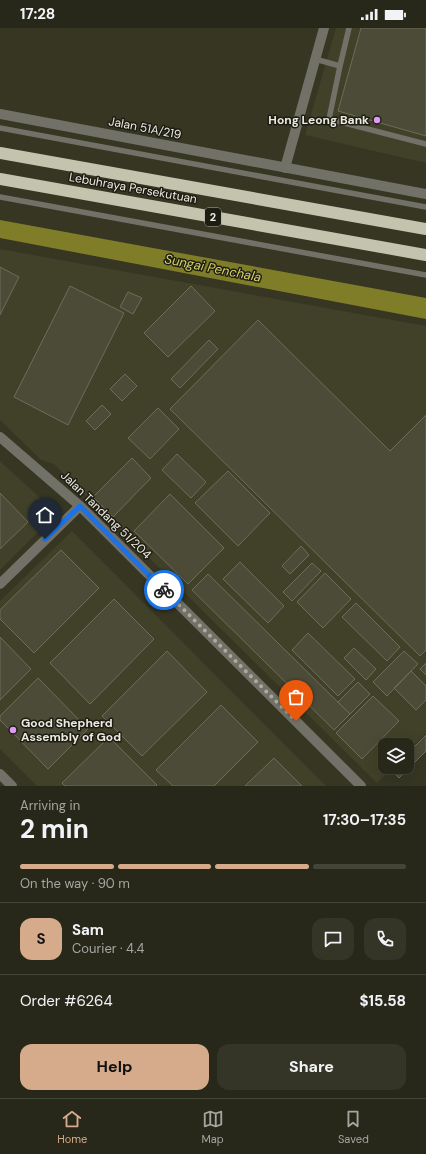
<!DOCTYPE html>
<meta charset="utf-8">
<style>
body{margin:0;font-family:"DM Sans",sans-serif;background:#343427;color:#f1f3f6;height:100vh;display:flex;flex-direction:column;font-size:15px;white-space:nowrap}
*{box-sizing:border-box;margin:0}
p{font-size:13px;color:#a5a6a2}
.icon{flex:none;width:22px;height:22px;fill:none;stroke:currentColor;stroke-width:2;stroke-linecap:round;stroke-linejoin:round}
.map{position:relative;height:758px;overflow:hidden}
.sheet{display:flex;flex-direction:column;background:#28281a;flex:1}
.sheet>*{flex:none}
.tools{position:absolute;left:378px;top:710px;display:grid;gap:8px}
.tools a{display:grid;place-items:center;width:36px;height:36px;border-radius:8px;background:#28281a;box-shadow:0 4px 16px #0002,0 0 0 1px #444439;font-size:20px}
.pin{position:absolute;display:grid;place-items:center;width:34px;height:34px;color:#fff;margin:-41px -17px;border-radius:50% 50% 50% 0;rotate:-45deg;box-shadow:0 0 4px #0007}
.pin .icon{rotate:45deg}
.courier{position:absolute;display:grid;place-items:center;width:40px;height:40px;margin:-20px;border:3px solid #1a73e8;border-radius:50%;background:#fff;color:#222;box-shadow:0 1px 5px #0007}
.summary em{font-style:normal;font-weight:700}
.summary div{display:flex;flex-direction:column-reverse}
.summary{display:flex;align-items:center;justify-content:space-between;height:68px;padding:0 20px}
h1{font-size:26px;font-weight:700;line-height:30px}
.bar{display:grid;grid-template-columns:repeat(4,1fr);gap:6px 4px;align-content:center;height:48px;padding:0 20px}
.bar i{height:5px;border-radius:3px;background:#444439}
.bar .selected{background:#d6ab8b}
.bar p{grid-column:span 4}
.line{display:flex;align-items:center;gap:10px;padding:0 20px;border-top:1px solid #444439}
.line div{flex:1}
.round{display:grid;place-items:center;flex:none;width:42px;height:42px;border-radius:12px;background:#343427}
.primary-button{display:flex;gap:8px;margin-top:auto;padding:8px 20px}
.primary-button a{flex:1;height:46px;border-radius:12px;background:#d6ab8b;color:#111;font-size:16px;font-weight:700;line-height:46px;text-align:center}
.primary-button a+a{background:#343427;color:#f1f3f6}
.status{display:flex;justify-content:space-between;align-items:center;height:28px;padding:0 20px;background:#28281a;direction:ltr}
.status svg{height:11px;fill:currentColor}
.tab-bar{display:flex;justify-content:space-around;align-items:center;height:56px;border-top:1px solid #444439;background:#28281a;font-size:11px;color:#a5a6a2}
.tab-bar a{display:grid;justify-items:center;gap:2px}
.tab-bar .selected{color:#d6ab8b}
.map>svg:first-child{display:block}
.built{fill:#414028}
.water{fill:#807d29}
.building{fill:#4b4b38;stroke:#6e6d59}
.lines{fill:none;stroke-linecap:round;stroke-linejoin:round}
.lane{stroke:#717168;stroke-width:5.5}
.street{stroke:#717168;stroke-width:10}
.highway{stroke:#c4c4ae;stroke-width:12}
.done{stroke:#acac9e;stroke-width:4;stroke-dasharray:0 7.2}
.route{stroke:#1a73e8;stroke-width:5}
.poi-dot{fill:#dd99f4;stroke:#1d1d14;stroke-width:1.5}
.labels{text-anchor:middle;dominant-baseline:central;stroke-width:3;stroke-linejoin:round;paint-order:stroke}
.shield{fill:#1d1d14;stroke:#adada3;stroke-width:1}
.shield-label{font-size:11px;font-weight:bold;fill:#ebebe0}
.poi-label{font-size:12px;font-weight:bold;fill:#ebebe0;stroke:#1d1d14;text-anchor:end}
.street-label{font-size:12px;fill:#ebebe0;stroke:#1d1d14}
.water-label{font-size:13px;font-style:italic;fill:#d6d363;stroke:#1d1d14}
</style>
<div class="status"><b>17:28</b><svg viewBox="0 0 49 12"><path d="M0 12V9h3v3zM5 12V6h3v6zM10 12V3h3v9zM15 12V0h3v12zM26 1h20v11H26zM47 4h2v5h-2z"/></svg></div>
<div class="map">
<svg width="426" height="758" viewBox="0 0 426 758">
<rect width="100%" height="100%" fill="#363623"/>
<path class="built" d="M336,0H426V135L305,107Z
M0,221L426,298V705L407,724V717H385V739H393L377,755L54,436L41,432L0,392Z
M0,433L49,478L50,492L0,542Z
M72,503L326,758H37L0,721V573Z"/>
<path class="water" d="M0,192L426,270V291L0,210Z"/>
<path class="building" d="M361,0H426V108L338,83Z
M0,239L19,249L0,287Z
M70,258L124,285L68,397L14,369Z
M191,258L215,283L168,329L144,305Z
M128,264L142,270L133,286L120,279Z
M258,292L390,423L426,387V622L420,628L170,381Z
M209,312L218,321L180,360L171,351Z
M125,346L137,358L122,373L110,361Z
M102,377L111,386L95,402L86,393Z
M158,380L179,401L150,431L128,410Z
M177,426L206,454L191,470L162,442Z
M132,430L151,450L113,489L93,469Z
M228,443L270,485L238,518L195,475Z
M0,465L28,494L0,521Z
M170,466L224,520L188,556L134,503Z
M301,518L309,527L290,546L282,538Z
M61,522L99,560L34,625L0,591V582Z
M240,534L284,578L268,595L223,551Z
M312,535L321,543L292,573L283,564Z
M325,545L351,571L323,600L297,574Z
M208,546L350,686L334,702L192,562Z
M114,571L154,611L90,676L50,635Z
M356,575L400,619L387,633L342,589Z
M308,605L355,651L338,668L292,622Z
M0,609L31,641L0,672Z
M354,620L376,641L366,652L344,630Z
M167,623L207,664L142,728L102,688Z
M404,623L418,636L387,668L373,654Z
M426,635V647L420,641Z
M411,643L426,658V672L416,682L394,660Z
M38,650L88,701L48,741L0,692V688Z
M358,654L370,666L350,686L338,674Z
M373,668L399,693L362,731L336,705Z
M221,677L258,714L214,758H173L156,742Z
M426,707V723L399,750L391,742L394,739H407V726Z
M109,709L157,757L156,758H65L62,755Z
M274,730L302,758H245Z"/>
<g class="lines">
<path class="lane" d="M315,31L340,38L329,91L426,116
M340,38L349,0
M0,100L426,179
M0,169L426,247"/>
<path class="street" d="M0,86L426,166
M285,140L324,0
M0,409L80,478L361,758
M0,556L80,478
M0,746L12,758"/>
<path class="highway" d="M0,125L426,201
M0,151L426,227"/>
</g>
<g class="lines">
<path class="done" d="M164,562L296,693"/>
<path class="route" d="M45,511L80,478L164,562"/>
</g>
<g class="poi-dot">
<circle cx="377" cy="92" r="4"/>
<circle cx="13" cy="702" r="4"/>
</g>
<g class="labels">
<rect class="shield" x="205" y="180" width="16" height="18" rx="3"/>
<g class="shield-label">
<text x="213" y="189">2</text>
</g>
<g class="poi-label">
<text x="369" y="92">Hong Leong Bank</text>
<text x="21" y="695" text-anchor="start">Good Shepherd<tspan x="21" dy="14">Assembly of God</tspan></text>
</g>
<g class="street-label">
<text transform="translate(145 100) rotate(11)">Jalan 51A/219</text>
<text transform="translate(133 160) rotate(10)">Lebuhraya Persekutuan</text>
<text transform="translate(106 487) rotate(44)">Jalan Tandang 51/204</text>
</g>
<g class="water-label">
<text transform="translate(213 240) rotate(11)">Sungai Penchala</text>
</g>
</g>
</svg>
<div class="tools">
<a><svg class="icon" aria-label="layers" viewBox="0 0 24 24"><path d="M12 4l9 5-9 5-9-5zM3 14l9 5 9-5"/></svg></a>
</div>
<div class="pin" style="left:296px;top:693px;background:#ea580c"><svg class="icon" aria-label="bag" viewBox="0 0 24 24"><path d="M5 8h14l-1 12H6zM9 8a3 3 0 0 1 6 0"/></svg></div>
<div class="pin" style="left:45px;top:511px;background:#1f2937"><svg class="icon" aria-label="home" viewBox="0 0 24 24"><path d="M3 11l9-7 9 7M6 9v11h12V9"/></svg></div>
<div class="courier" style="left:164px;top:562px"><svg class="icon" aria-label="bike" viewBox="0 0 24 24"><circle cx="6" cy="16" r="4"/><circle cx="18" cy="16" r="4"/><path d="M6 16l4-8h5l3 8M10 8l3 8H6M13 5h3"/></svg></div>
</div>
<section class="sheet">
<div class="summary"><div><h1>2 min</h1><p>Arriving in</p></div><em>17:30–17:35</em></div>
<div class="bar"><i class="selected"></i><i class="selected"></i><i class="selected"></i><i></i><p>On the way · 90 m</p></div>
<div class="line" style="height:72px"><b class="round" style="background:#d6ab8b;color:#111">S</b><div><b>Sam</b><p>Courier · 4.4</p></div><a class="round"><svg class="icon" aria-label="chat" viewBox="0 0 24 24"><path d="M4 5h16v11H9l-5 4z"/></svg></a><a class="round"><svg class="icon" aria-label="phone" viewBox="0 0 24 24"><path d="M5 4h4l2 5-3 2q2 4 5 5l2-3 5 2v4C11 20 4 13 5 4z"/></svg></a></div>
<div class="line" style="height:52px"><div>Order #6264</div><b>$15.58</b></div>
<div class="primary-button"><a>Help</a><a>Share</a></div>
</section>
<nav class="tab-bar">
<a class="selected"><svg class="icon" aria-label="home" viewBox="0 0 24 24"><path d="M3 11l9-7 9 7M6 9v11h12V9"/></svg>Home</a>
<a><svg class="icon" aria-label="map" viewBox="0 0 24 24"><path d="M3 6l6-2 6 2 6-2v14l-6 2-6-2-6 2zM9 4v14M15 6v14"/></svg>Map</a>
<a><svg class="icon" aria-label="saved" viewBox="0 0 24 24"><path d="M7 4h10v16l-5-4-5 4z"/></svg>Saved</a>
</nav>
